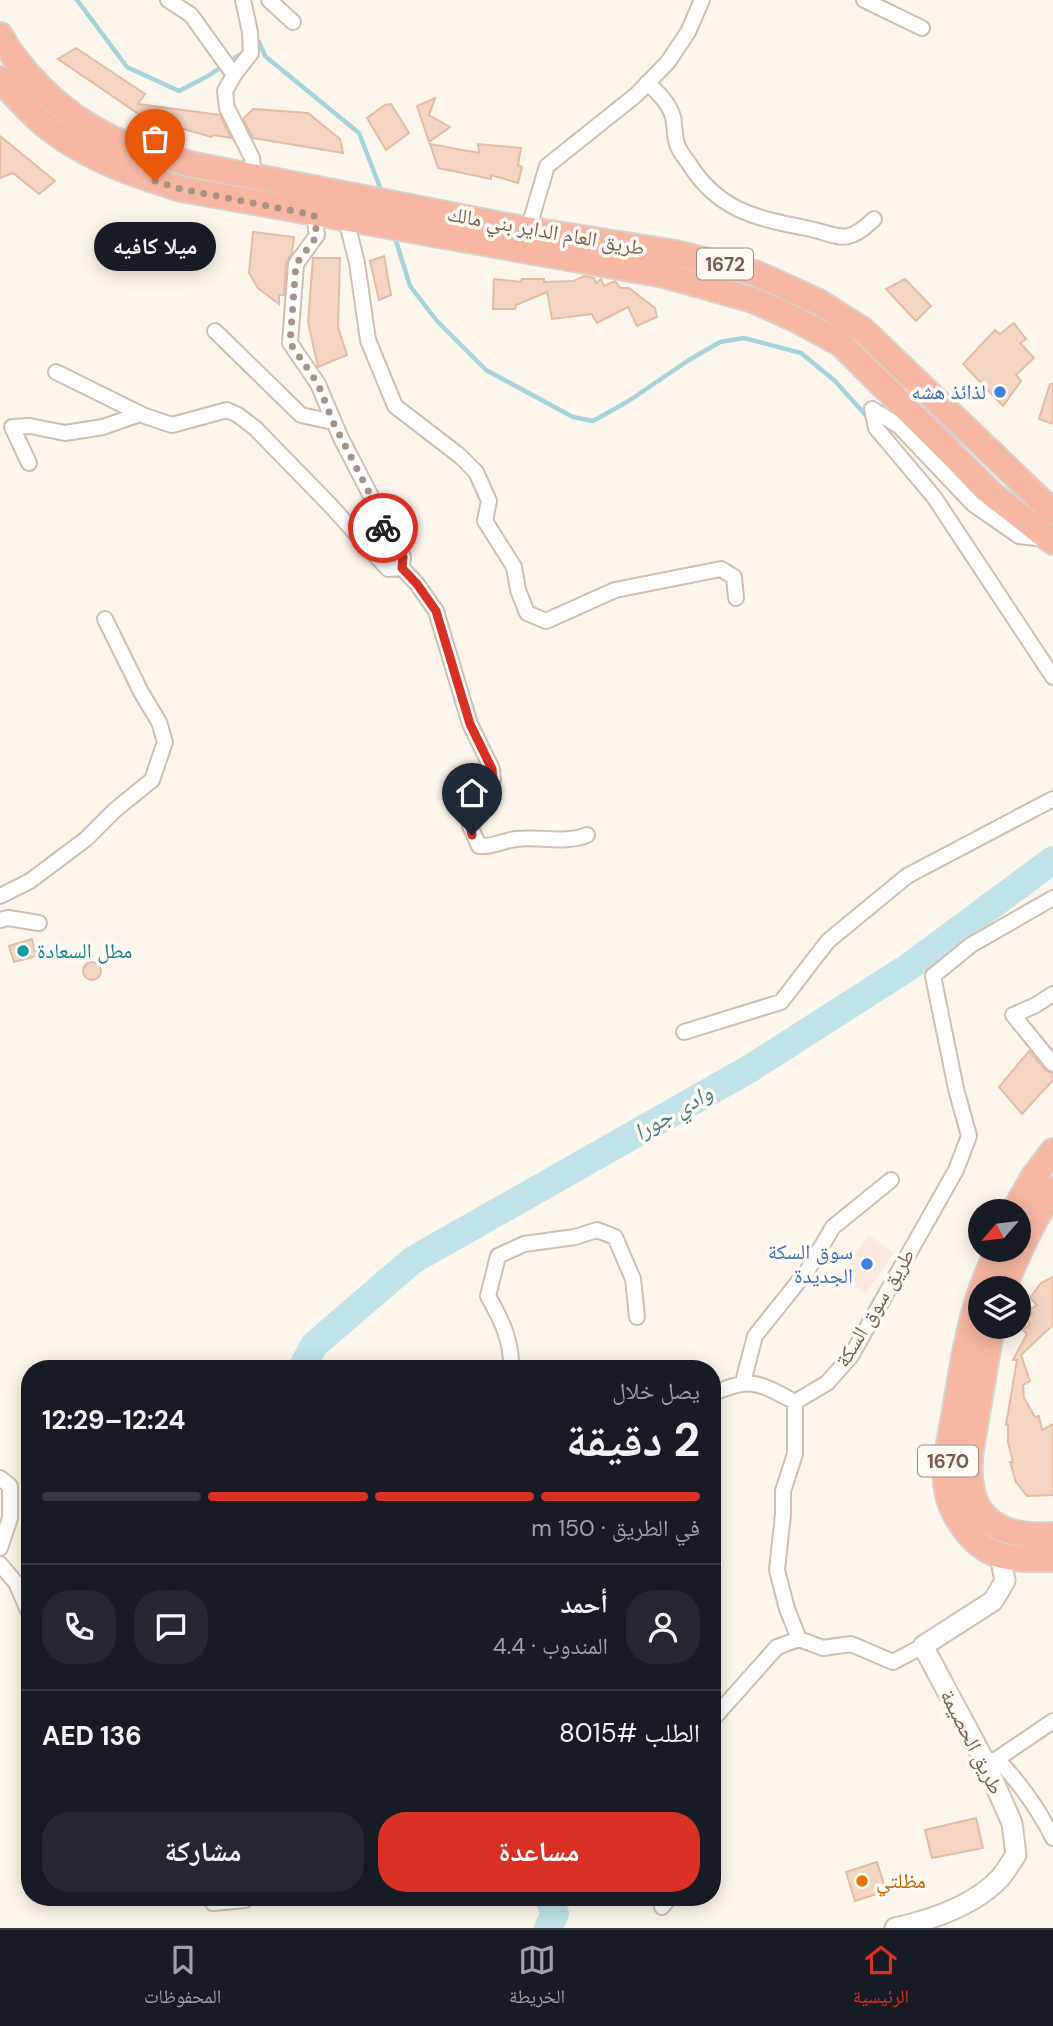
<!DOCTYPE html>
<html lang="ar">
<meta charset="utf-8">
<style>
body{margin:0;font-family:"DM Sans","Noto Naskh Arabic",sans-serif;background:#242831;color:#f1f3f6;direction:rtl;height:100vh;display:flex;flex-direction:column;font-size:26px;white-space:nowrap}
*{box-sizing:border-box;margin:0}
p{font-size:23px;color:#9ea1a6}
.icon{flex:none;width:38px;height:38px;fill:none;stroke:currentColor;stroke-width:2;stroke-linecap:round;stroke-linejoin:round}
.map{position:relative;flex:1;overflow:hidden;direction:ltr}
.sheet{position:absolute;left:21px;top:1360px;width:700px;height:546px;display:flex;flex-direction:column;background:#171b24;border-radius:28px;box-shadow:0 4px 18px #0003;direction:rtl}
.sheet>*{flex:none}
.needle{width:46px;rotate:242deg}
.fabs{position:absolute;left:968px;top:1199px;display:grid;gap:14px}
.fabs a{display:grid;place-items:center;width:63px;height:63px;border-radius:50%;background:#171b24;box-shadow:0 4px 18px #0003;font-size:35px}
.pin{position:absolute;display:grid;place-items:center;width:60px;height:60px;color:#fff;margin:-72px -30px;border-radius:50% 50% 50% 0;rotate:-45deg;box-shadow:0 0 7px #0007}
.pin .icon{rotate:45deg}
.courier{position:absolute;display:grid;place-items:center;width:70px;height:70px;margin:-35px;border:5px solid #d93025;border-radius:50%;background:#fff;color:#222;box-shadow:0 2px 9px #0007}
.bubble{position:absolute;height:49px;border-radius:24px;background:#171b24;box-shadow:0 4px 18px #0003;font-size:23px;font-weight:700;line-height:49px;text-align:center;direction:rtl}
.summary em{font-style:normal;font-weight:700}
.summary div{display:flex;flex-direction:column-reverse}
.summary{display:flex;align-items:center;justify-content:space-between;height:119px;padding:0 21px}
h1{font-size:46px;font-weight:700;line-height:52px}
.bar{display:grid;grid-template-columns:repeat(4,1fr);gap:10px 7px;align-content:center;height:84px;padding:0 21px}
.bar i{height:9px;border-radius:5px;background:#363941}
.bar .selected{background:#d93025}
.bar p{grid-column:span 4}
.line{display:flex;align-items:center;gap:18px;padding:0 21px;border-top:2px solid #363941}
.line div{flex:1}
.round{display:grid;place-items:center;flex:none;width:74px;height:74px;border-radius:28px;background:#242831}
.cta{display:flex;gap:14px;margin-top:auto;padding:14px 21px}
.cta a{flex:1;height:80px;border-radius:28px;background:#d93025;color:#fff;font-size:28px;font-weight:700;line-height:80px;text-align:center}
.cta a+a{background:#242831;color:#f1f3f6}
.tabs{display:flex;justify-content:space-around;align-items:center;height:98px;border-top:2px solid #363941;background:#171b24;font-size:19px;color:#9ea1a6}
.tabs a{display:grid;justify-items:center;gap:4px}
.tabs .selected{color:#d93025}
.map>svg:first-child{display:block}
.commercial{fill:#fde8e0}
.lines{fill:none;stroke-linecap:round;stroke-linejoin:round}
.stream{stroke:#a5d3da;stroke-width:4.5}
.river{stroke:#bfe3e8;stroke-width:28}
.building{fill:#f3d5c3;stroke:#e6bba3;stroke-width:2}
.street-casing{stroke:#d1beb0;stroke-width:18}
.secondary-casing{stroke:#d6c0b0;stroke-width:23}
.highway-casing{stroke:#dad1cd;stroke-width:28}
.street{stroke:#fff;stroke-width:14}
.secondary{stroke:#fff;stroke-width:19}
.highway{stroke:#f7b7a3;stroke-width:24}
.done{stroke:#a89285;stroke-width:7;stroke-dasharray:0 12.6}
.route{stroke:#d93025;stroke-width:9}
.shop-dot{fill:#3f7fe0;stroke:#fffaf3;stroke-width:2.5}
.culture-dot{fill:#0f9aa8;stroke:#fffaf3;stroke-width:2.5}
.food-dot{fill:#e8710a;stroke:#fffaf3;stroke-width:2.5}
.labels{text-anchor:middle;dominant-baseline:central;stroke-width:7;stroke-linejoin:round;paint-order:stroke}
.shield{fill:#fffaf3;stroke:#a28b7f;stroke-width:2}
.shield-label{font-size:19px;font-weight:bold;fill:#7a5c4d}
.street-label{font-size:21px;fill:#7a5c4d;stroke:#fffaf3}
.shop-label{font-size:21px;fill:#366cbe;stroke:#fffaf3;text-anchor:end}
.culture-label{font-size:21px;fill:#0d838f;stroke:#fffaf3;text-anchor:start}
.food-label{font-size:21px;fill:#c56008;stroke:#fffaf3;text-anchor:start}
.water-label{font-size:23px;font-style:italic;fill:#437c86;stroke:#fffaf3}
</style>
<div class="map">
<svg width="1053" height="1928" viewBox="0 0 1053 1928">
<rect width="100%" height="100%" fill="#fdf6ec"/>
<path class="commercial" d="M869,1235L894,1253L866,1293L840,1275Z"/>
<g class="lines">
<path class="stream" d="M77,0L127,67L179,91L208,76L259,42L265,56L359,133L381,190
M396,241L410,286L437,321L486,370L573,417L593,421L627,402L689,360L720,342L744,338L801,353L835,381L870,420"/>
<path class="river" d="M302,1368L314,1345L413,1260L751,1068L910,966L1053,860
M548,1928L555,1914L548,1897"/>
</g>
<path class="building" d="M76,48L145,94L138,104L220,115L231,138L214,135L211,137L143,117L58,59Z
M435,98L429,115L450,127L429,142L417,106Z
M391,104L409,133L386,150L367,118L385,105Z
M253,109L308,113L340,139L343,153L253,138L243,119Z
M0,136L55,181L39,194L13,173L0,178Z
M430,144L479,153L478,144L521,148L518,165L522,167L518,183L491,175V179L438,168Z
M253,232L294,237L292,253L286,263L284,295H279V304L258,288L249,273Z
M384,256L391,295L379,300L370,261Z
M313,258H340L338,327L347,355L318,367L308,322Z
M584,276L594,278L596,283L601,279L604,286L615,281L620,288H629L655,308L657,317L637,326L628,307L597,323L592,314L552,319L547,292L516,305L515,309H493L494,279L521,282L522,279H544V282L574,281Z
M905,279L931,306L916,321L886,289Z
M1014,323L1026,339L1020,343L1034,358L1016,375L1021,381L1003,406L963,364L995,330L1000,334Z
M1050,384H1053V424L1039,419Z
M32,939L36,956L14,962L9,946Z
M83 971a9 9 0 1 1 18 0a9 9 0 1 1-18 0Z
M1029,1051L1046,1071L1053,1073V1080L1022,1114L999,1087Z
M1053,1277V1325L1021,1355L1030,1381L1023,1385L1024,1398L1035,1417L1039,1416L1042,1430L1053,1424V1495L1027,1496L1016,1482L1010,1462H1013L1008,1442V1425H1006L1017,1360H1013L1027,1334L1023,1330L1030,1324L1027,1320L1032,1314L1030,1310L1037,1305L1030,1298L1041,1283Z
M976,1818L983,1848L932,1858L925,1830Z
M877,1862L886,1891L855,1901L846,1872Z"/>
<g class="lines">
<defs>
<path id="street" d="M168,0L191,15L234,75L225,91L227,108L252,158L254,177
M269,0L293,22
M864,0L922,28
M234,75L251,53L250,32L243,0
M647,83C658,92 669,103 673,117C675,125 674,135 677,144C679,150 684,157 688,162C717,210 755,218 806,228C840,235 845,247 874,219
M346,219L357,263L368,340L395,406L460,456L476,472L489,501L485,521L514,567L518,590L527,613L546,621L615,590L721,569L734,577L736,598
M528,230L547,166L636,95L668,62L688,32L702,0
M215,331L301,415L333,422
M56,372L145,416L172,425L227,410L238,415L255,428L331,506L388,569L402,568L403,557L380,524L376,506L340,436L318,384L290,343L296,264L317,235L314,215
M872,409L876,428L934,497L1053,677
M872,409L899,426L973,504L1019,536L1045,539
M29,463L12,427L30,426L65,433L103,427L140,414
M402,568L417,584L436,611L470,724L492,769L493,780L475,806L470,826L479,846C493,847 502,841 516,839C540,836 565,844 587,835
M0,896L30,881L86,839L115,810L152,780L165,742L159,722L141,692L105,619
M0,920L8,918L39,923
M1053,994L1034,1006L1013,1015L1053,1064
M684,1032L781,1002L828,941L907,876L1053,799
M511,1368C512,1341 501,1319 488,1296L498,1256L524,1244L575,1237L597,1230L615,1237L633,1279L637,1317
M743,1382L755,1336L807,1271L833,1227L891,1180
M712,1394C751,1376 759,1383 795,1402
M795,1402L827,1383L851,1356L956,1170L969,1136L956,1089L933,976L971,945L1053,898
M795,1402V1454L783,1491V1514L777,1570L787,1609L799,1639L823,1648L851,1644L893,1662L923,1646
M0,1478L10,1486V1518L0,1548
M0,1564L16,1583L30,1615
M712,1720L777,1647L799,1639
M997,1759L1053,1721
M985,1762L997,1759C1020,1783 1038,1808 1053,1838
M209,1897L213,1903L245,1900
M662,1907L670,1897"/>
<path id="secondary" d="M895,1928C931,1920 974,1906 1000,1878C1006,1871 1011,1862 1016,1855L1012,1823L985,1762L923,1646L993,1601L1005,1581L1000,1555"/>
<path id="highway" d="M0,35C19,70 55,105 89,126C121,146 159,156 195,165L513,227L676,253L755,273L819,302L863,330L1053,512
M0,79C18,99 36,120 58,135C95,161 138,176 181,189L664,275L753,300L797,320L841,344L993,495L1053,542
M1014,1211L1034,1176L1053,1151
M982,1288L997,1250
M1004,1288C1017,1254 1033,1220 1053,1190
M980,1294C967,1333 961,1375 954,1416C950,1439 943,1467 947,1491C952,1516 973,1547 999,1555C1015,1560 1036,1559 1053,1559
M992,1326L971,1449C963,1511 990,1539 1053,1535"/>
</defs>
<use href="#street" class="street-casing"/>
<use href="#secondary" class="secondary-casing"/>
<use href="#highway" class="highway-casing"/>
<use href="#street" class="street"/>
<use href="#secondary" class="secondary"/>
<use href="#highway" class="highway"/>
</g>
<g class="lines">
<path class="done" d="M155,181L181,189L314,215L317,236L296,264L290,343L318,384L333,422L376,506L383,528"/>
<path class="route" d="M383,528L403,557L402,568L417,584L436,611L470,724L492,769L493,780L475,806L470,826L472,835"/>
</g>
<g class="shop-dot">
<circle cx="1000" cy="392" r="7"/>
<circle cx="867" cy="1264" r="7"/>
</g>
<circle class="culture-dot" cx="23" cy="951" r="7"/>
<circle class="food-dot" cx="862" cy="1881" r="7"/>
<g class="labels">
<g class="shield">
<rect x="697" y="248.5" width="56" height="31" rx="5"/>
<rect x="918" y="1445.5" width="60" height="31" rx="5"/>
</g>
<g class="shield-label">
<text x="725" y="264">1672</text>
<text x="948" y="1461">1670</text>
</g>
<g class="street-label">
<text transform="translate(546 231) rotate(10)">طريق العام الداير بني مالك</text>
<text transform="translate(875 1308) rotate(-59)">طريق سوق السكة</text>
<text transform="translate(972 1742) rotate(63)">طريق الحصيمة</text>
</g>
<g class="shop-label">
<text x="986" y="392">لذائذ هشه</text>
<text x="853" y="1252">سوق السكة<tspan x="853" dy="24">الجديدة</tspan></text>
</g>
<g class="culture-label">
<text x="37" y="951">مطل السعادة</text>
</g>
<g class="food-label">
<text x="876" y="1881">مظلتي</text>
</g>
<g class="water-label">
<text transform="translate(673 1112) rotate(-30)">وادي جورا</text>
</g>
</g>
</svg>
<div class="fabs">
<a><svg class="needle" viewBox="-14 -14 28 28"><path d="M0-13l5 13h-10z" fill="#e53935"/><path d="M0 13l5-13h-10z" fill="#9ea1a6"/></svg></a>
<a><svg class="icon" aria-label="layers" viewBox="0 0 24 24"><path d="M12 4l9 5-9 5-9-5zM3 14l9 5 9-5"/></svg></a>
</div>
<div class="pin" style="left:155px;top:181px;background:#ea580c"><svg class="icon" aria-label="bag" viewBox="0 0 24 24"><path d="M5 8h14l-1 12H6zM9 8a3 3 0 0 1 6 0"/></svg></div>
<div class="pin" style="left:472px;top:835px;background:#1f2937"><svg class="icon" aria-label="home" viewBox="0 0 24 24"><path d="M3 11l9-7 9 7M6 9v11h12V9"/></svg></div>
<div class="courier" style="left:383px;top:528px"><svg class="icon" aria-label="bike" viewBox="0 0 24 24"><circle cx="6" cy="16" r="4"/><circle cx="18" cy="16" r="4"/><path d="M6 16l4-8h5l3 8M10 8l3 8H6M13 5h3"/></svg></div>
<div class="bubble" style="left:94px;top:222px;width:122px">ميلا كافيه</div>
<section class="sheet">
<div class="summary"><div><h1>2 دقيقة</h1><p>يصل خلال</p></div><em>12:24–12:29</em></div>
<div class="bar"><i class="selected"></i><i class="selected"></i><i class="selected"></i><i></i><p>في الطريق · 150 m</p></div>
<div class="line" style="height:126px"><a class="round"><svg class="icon" aria-label="person" viewBox="0 0 24 24"><circle cx="12" cy="8" r="4"/><path d="M4 21q1-7 8-7t8 7"/></svg></a><div><b>أحمد</b><p>المندوب · 4.4</p></div><a class="round"><svg class="icon" aria-label="chat" viewBox="0 0 24 24"><path d="M4 5h16v11H9l-5 4z"/></svg></a><a class="round"><svg class="icon" aria-label="phone" viewBox="0 0 24 24"><path d="M5 4h4l2 5-3 2q2 4 5 5l2-3 5 2v4C11 20 4 13 5 4z"/></svg></a></div>
<div class="line" style="height:91px"><div>الطلب #8015</div><b>AED 136</b></div>
<div class="cta"><a>مساعدة</a><a>مشاركة</a></div>
</section>
</div>
<nav class="tabs">
<a class="selected"><svg class="icon" aria-label="home" viewBox="0 0 24 24"><path d="M3 11l9-7 9 7M6 9v11h12V9"/></svg>الرئيسية</a>
<a><svg class="icon" aria-label="map" viewBox="0 0 24 24"><path d="M3 6l6-2 6 2 6-2v14l-6 2-6-2-6 2zM9 4v14M15 6v14"/></svg>الخريطة</a>
<a><svg class="icon" aria-label="saved" viewBox="0 0 24 24"><path d="M7 4h10v16l-5-4-5 4z"/></svg>المحفوظات</a>
</nav>
